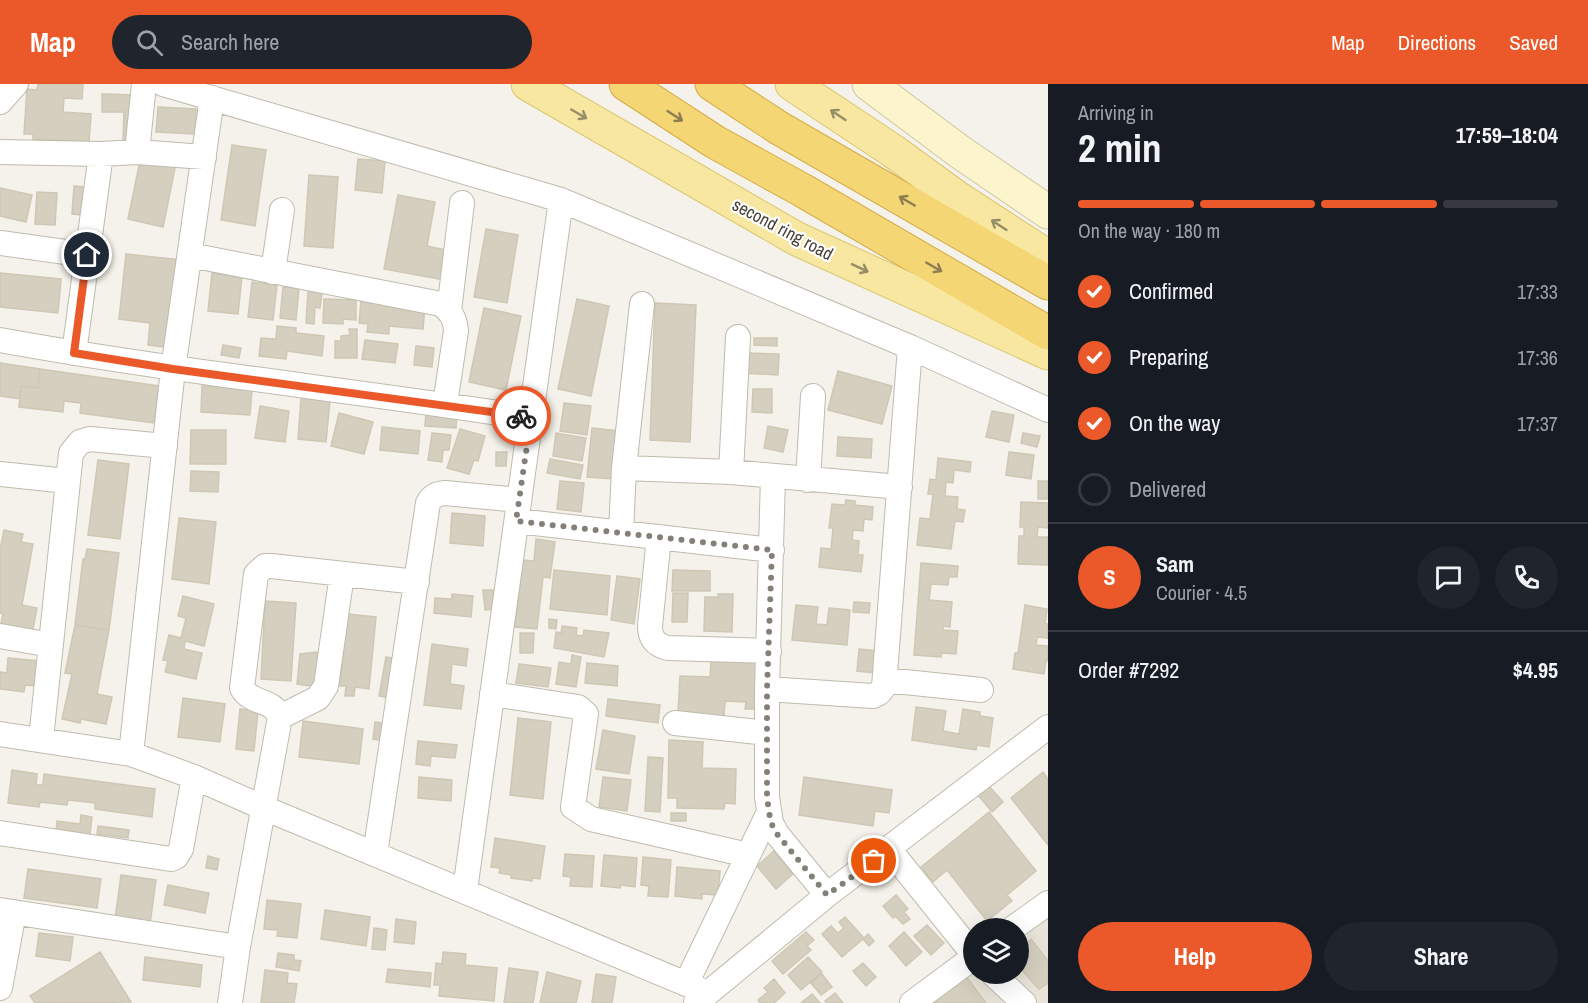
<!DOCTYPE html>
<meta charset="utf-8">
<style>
body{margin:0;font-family:"Archivo Narrow",sans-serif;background:#20242c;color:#f1f3f6;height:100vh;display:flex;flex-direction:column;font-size:22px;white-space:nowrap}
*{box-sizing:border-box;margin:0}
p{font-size:20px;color:#9ea1a6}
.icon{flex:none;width:33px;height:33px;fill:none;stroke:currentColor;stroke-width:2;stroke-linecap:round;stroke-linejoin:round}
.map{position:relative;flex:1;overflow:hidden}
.drawer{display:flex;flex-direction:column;background:#171b24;width:540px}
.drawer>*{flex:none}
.fabs{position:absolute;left:963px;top:834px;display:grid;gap:12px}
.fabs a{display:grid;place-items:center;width:66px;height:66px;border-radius:50%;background:#171b24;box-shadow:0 6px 24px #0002;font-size:30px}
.pin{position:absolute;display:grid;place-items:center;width:51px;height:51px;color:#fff;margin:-26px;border:3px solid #fff;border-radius:50%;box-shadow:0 2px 6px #0007}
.courier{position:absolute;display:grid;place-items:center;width:60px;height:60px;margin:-30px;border:4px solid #eb592a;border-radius:50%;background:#fff;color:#222;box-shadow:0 2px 8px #0007}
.overview em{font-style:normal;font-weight:700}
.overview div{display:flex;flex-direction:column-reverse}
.overview{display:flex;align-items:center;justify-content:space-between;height:102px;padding:0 30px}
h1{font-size:39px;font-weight:700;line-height:45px}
.bar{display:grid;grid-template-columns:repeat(4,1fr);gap:9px 6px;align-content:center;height:72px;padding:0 30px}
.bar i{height:8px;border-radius:4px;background:#363941}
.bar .on{background:#eb592a}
.bar p{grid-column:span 4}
.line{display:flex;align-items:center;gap:15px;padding:0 30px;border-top:2px solid #363941}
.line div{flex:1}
.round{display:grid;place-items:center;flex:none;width:63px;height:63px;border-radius:32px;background:#20242c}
ol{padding:0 30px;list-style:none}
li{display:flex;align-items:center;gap:18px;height:66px}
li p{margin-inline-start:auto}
li .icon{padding:6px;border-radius:50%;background:#eb592a;color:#fff;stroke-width:4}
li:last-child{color:#9ea1a6}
li i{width:33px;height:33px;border:3px solid #363941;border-radius:50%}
.cta{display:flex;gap:12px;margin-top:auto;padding:12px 30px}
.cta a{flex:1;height:69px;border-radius:36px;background:#eb592a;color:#fff;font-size:24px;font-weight:700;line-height:69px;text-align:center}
.cta a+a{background:#20242c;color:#f1f3f6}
header{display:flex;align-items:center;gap:36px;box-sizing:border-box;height:84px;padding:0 30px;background:#eb592a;color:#fff}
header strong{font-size:28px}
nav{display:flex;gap:33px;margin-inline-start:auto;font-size:21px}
.search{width:420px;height:54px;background:#20242c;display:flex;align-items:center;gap:15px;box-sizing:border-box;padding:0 21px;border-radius:33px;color:#9ea1a6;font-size:22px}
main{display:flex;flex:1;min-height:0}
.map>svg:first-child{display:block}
.residential{fill:#e8e4d9}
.building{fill:#d5cfc0;stroke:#cfc7b4;stroke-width:1.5}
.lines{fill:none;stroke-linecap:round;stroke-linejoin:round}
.street-casing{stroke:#bfbbad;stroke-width:26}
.secondary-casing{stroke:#d0c79d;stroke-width:35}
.primary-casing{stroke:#dcc670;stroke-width:35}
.highway-casing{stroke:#d3ac45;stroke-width:35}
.street{stroke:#fff;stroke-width:24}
.secondary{stroke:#fbf4cd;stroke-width:33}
.primary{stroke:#f7e7a0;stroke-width:33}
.highway{stroke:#f4d675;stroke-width:33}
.oneway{stroke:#978d67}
.oneway2{stroke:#8d7e51}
.done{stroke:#848077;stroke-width:6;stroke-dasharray:0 10.8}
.route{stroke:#eb592a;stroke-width:8}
.labels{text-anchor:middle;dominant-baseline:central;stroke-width:4.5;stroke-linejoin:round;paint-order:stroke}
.street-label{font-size:18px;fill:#484339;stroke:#fff}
</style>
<header>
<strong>Map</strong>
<div class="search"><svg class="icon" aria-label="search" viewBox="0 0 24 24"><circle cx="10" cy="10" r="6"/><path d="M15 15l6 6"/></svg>Search here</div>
<nav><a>Map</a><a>Directions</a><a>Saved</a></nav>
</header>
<main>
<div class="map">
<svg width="1048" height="919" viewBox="0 0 1048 919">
<rect width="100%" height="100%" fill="#f4f2ea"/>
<path class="residential" d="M1048,823V919H915L973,877L974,890H1018L1019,845Z"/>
<path class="building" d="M38,0H83L82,15L64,14L63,28L91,30L89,58L33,55V50H24L27,5L37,6Z
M102,10L136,11L135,57H123L124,28H102Z
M158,23L196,25L195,50L156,48Z
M232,61L266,66L255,142L221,136Z
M141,72L176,79L163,143L128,135Z
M358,75L385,77L382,109L355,106Z
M309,91L338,93L333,164L304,162Z
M74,102L85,103L83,131L72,130Z
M0,104L32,111L26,138L0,132Z
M37,108L57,109L55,141L35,140Z
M398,111L435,118L427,162L455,168L449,197L384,185Z
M486,145L518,151L507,219L474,213Z
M126,170L181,176L171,264L148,261L150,239L119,235Z
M0,189L61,195L58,229L0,223Z
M212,189L242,192L238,230L208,227Z
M252,198L277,201L273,236L248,233Z
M283,203L299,204L296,236L280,234Z
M308,208L322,209L320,224L315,223L314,240L306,239Z
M324,215L356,216V236L343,235V240L323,239Z
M577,215L609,222L591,312L558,305Z
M361,216L425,221L423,245L389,242V250L367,248L368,240L359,239Z
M655,219L696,221L690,358L650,356Z
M484,224L521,232L506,306L469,298Z
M277,242L296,244V249L324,252L322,272L287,267L286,275L259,272L261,254L276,255Z
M349,245H357V274H335V257H341V252L350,251Z
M754,254H777V262L754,261Z
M365,256L398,260L395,279L362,275Z
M223,261L241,264L239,274L221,271Z
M416,262L434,264L432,283L414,281Z
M743,269L779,270L778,291L742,289Z
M0,279L40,285L38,304L21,302L20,315L0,312Z
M40,285L159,302L154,339L80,329L81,319L64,317L63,328L19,323L21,302L38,304Z
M838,287L892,302L882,340L828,326Z
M202,302L252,305L250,331L201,328Z
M753,305H772V329L752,328Z
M301,314L330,317L326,358L298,355Z
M564,319L591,322L587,351L560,347Z
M260,322L289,327L285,358L255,354Z
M992,327L1014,331L1009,358L986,353Z
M426,328L457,330L456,344L425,342Z
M339,329L373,338L364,370L331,362Z
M768,342L788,346L783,368L764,364Z
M382,343L420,347L418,370L380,366Z
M592,344L619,347L614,395L587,393Z
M460,345L485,352L478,377L474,376L469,390L447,384Z
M191,346H226V380H190Z
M432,349L451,351L449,366H443L442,378L428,376Z
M556,349L586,354L582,377L553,372Z
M1023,349L1040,352L1037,363L1021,359Z
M838,353L872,355L871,374L837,372Z
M496,368H507L506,382H496Z
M1009,368L1034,371L1031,395L1006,391Z
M938,374L971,378L970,388L954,386L953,399L946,398L945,412L958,413L957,425L965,426L963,438L955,437L951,465L917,461L920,434L930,435L933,410H928L930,395L936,396Z
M550,375L583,381L580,395L547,389Z
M98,376L129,380L120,455L88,451Z
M191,387L219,388L218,408L190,407Z
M560,397L584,399L581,428L557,425Z
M1038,397H1048V415H1038Z
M846,416L855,417V421L873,423L872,436L864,435L863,447L853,446L852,456L859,457L858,471H863L861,488L819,483L821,464L831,465L833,444H829L832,420L845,421Z
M1021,418L1048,419V444L1038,443L1037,453H1048V481L1018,480L1019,452H1024V443H1020Z
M452,429L485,432L483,462L450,459Z
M179,434L216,438L209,500L172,495Z
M4,446L23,450L21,458L33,460L22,521L37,524L32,550L0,544L3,530L0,529V466Z
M536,455L555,458L550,494L543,493L537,545L515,543L523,476L534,477Z
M87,465L119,469L109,546L75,541L83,475H85Z
M921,479L958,482L957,493H949L948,501L931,500L929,516L952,518L950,543L943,542V546L958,547L956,570L941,569V573L914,571Z
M554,486L610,492L607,531L550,525Z
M673,486L710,487V507H672Z
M617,492L640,495L634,540L611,536Z
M483,506H493L494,525L485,526Z
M673,509H688L687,538H672Z
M452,510L473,512L471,533L434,529L435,514L452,515Z
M718,510H733L732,548L704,547L705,513H719Z
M183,512L214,520L204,562L185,557L184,565L202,569L196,595L165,588L168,577L163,576L169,551L181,554L186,534L178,532Z
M265,517L296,519L291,597L261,595Z
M854,518L870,519L869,529L853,528Z
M796,521L818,523L816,540L827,541L829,524L850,526L847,561L792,556Z
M1025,521L1047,525L1045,540H1048V554L1037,553L1036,561L1048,562V577L1046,576L1044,590L1013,585L1015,569H1018Z
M347,530L376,533L369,605L355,603L354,612H345L346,602H340Z
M549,535L557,536L556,545L549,544Z
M75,541L109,546L97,610L112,613L106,640L81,635L80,639L62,635L72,590L65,589Z
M562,542L577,544L576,551L583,552L584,546L609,549L604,573L554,564L556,548L561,549Z
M520,549H534L533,569H520Z
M432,560L468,565L466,582L452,580L450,600L464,602L461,625L424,621Z
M859,565L877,567L875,589L857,587Z
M317,568V603L297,600L300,570Z
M572,571L581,573L576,603L556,600L559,578L571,580Z
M386,573L402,576L395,615L379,612Z
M8,574L39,577L36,602L25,601L24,608L0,605V588L7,589Z
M711,576L757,579L754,625H745L746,618L725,617L724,632L678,629L680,592L710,593Z
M587,579L618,582L617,602L585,599Z
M519,580L551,584L548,603L516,599Z
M183,614L225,620L220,658L178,653Z
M608,615L660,621L658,639L606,632Z
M916,623L946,627L943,647L959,650L963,625L980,628V632L993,634L989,663L977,661L976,666L912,656Z
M240,625L258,627L254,667L236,665Z
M518,634L551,638L543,715L510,711Z
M303,637L363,645L359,680L299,673Z
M375,638L389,640L386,657L373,655Z
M603,646L635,652L629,690L596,685Z
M669,656L703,658L702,684L736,685L735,720L725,719L724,725L677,724V714H668Z
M418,657L457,661L455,674L431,672L430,682L416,680Z
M648,673L663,674L660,728L645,727Z
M12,686L37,690L36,701H43L44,690L155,705L152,733L95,725V719L68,716L67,721L40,718L39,723L8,719Z
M1043,688L1048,695V761L1011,714Z
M419,693L452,696L451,717L418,714Z
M603,693L631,696L627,727L599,723Z
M804,693L892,706L889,729L875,727L873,742L799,731Z
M989,702L1003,718L992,728L978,711Z
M989,728L1036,787L1007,811L1012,817L987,837L947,786L933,798L921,783Z
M671,729H686V737H671Z
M81,731L92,733L90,751L56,747L57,737L80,740Z
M98,742L129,746L128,754L97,750Z
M495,754L545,762L540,795L532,794V797L511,794V791L499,789L500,784L491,783Z
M774,767L793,790L776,805L757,782Z
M565,770L594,772L592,803L570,802L571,793L563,792Z
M604,771L637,774L635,803L621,801L620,804L601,802Z
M208,772L219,775L217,786L206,784Z
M643,773L671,776L668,813L648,812L649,802L641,801Z
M677,783L720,787L718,811L702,810V815L675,812Z
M28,785L101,795L97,824L24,814Z
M121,791L156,796L150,840L115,835Z
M168,801L209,809L205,829L164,821Z
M896,811L908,825L904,828L910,835L903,840L895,832L893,834L883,822Z
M267,816L301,820L297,854L277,852L278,846L264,845Z
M325,826L370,833L366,862L321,855Z
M845,833L864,854L868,850L874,857L869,862L863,855L842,873L822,850L831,842L838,849L844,844L839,838Z
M396,835L416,838L414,860L394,858Z
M927,841L944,859L931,871L914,852Z
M374,844L387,846L385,866L372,865Z
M806,848L814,856L807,862L811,866L783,890L772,877Z
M904,848L922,868L906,882L889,862Z
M39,849L73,853L70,877L36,872Z
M1031,855L1048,877V899L1039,905L1018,882V867Z
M100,868L131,918L35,919L30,912Z
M443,868L466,870L465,881L497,884L494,917L439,912L440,901H434L436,879L442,880Z
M278,869L294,871V876L301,877L299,887L276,883Z
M145,873L202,881L200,903L143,896Z
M808,873L822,888L801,906L788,891Z
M863,879L876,893L866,902L853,887Z
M509,884L538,888L533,919H504Z
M388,885L431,889L430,903L386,898Z
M265,886L288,889L287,899L297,900L294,919H261Z
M547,888L581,897L576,919H540Z
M596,890L616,893L612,919H592Z
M822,890L832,903L821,911L811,899Z
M964,890L986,919H934L931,914Z
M774,895L785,909L774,919H760L758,916L768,908L764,904Z
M835,909L843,919H827L825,917Z
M812,910L820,919H801Z"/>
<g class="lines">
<defs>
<path id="street" d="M163,0L561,116L910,263L1048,326
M0,18L16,0
M0,68L101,70L137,68L204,73
M137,68L144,0
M0,159L87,171
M190,171L441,220C451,228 455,234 456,247L445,320
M273,188L282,126
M449,227L462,119
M0,256C176,288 354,306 531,334
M74,269L101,70
M624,384L731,388L900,403
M731,388L738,253
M0,390L67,397
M773,393L767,605V713L771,739L777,750L827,811
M808,396L813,312
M517,437L772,466
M621,449L624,384L642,220
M659,453L650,542C650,555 656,561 668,564L769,567
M0,552L51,561
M886,596L981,606
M767,605L873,612L879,609L884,603L910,263
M492,610L578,623L586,630L573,723L591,735L748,771
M280,633L318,614L326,602L342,490
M675,639L767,649
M0,650L131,670L194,693L264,724L708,909
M41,655L71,369L80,358L90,355L165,362
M131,670L173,285L212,14
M0,749L171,775L176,773L181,765L194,693
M889,765L974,871
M375,770L428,419C432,412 436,410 445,409L519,416
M465,806L561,116
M0,826L238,863
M1013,844L1048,819
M993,890L1024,919
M686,900L769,728
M0,904L14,828
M230,919L238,863L280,633C274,615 250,620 242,604L256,490L265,482H271L417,498
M696,919L827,811L1048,643
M912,919L974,873"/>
<path id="secondary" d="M869,0L960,68L1048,128"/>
<path id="primary" d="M528,0L797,155L1048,269
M792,0L893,67L956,113L1048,173"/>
<path id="highway" d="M626,0L715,58L802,106L1048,249
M712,0L779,44L1048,199"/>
</defs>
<use href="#street" class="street-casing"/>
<use href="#secondary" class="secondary-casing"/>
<use href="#primary" class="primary-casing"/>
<use href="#highway" class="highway-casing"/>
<use href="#street" class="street"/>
<use href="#secondary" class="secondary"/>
<use href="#primary" class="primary"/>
<use href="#highway" class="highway"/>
</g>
<defs><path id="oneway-shaft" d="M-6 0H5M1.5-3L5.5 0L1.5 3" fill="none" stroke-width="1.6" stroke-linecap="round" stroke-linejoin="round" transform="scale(1.5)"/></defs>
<g class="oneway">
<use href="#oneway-shaft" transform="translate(579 30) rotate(30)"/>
<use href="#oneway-shaft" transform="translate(838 31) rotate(-146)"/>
<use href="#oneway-shaft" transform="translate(999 141) rotate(-147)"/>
<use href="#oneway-shaft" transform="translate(860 184) rotate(25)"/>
</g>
<g class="oneway2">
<use href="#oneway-shaft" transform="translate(675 32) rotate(33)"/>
<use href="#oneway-shaft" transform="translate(907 117) rotate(-150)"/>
<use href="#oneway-shaft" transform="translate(934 183) rotate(30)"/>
</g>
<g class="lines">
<path class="done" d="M521,332L531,334L516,437L772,466L767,605V713L769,728L771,739L777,750L827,811L874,777"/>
<path class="route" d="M87,171L74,269L173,285L521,332"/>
</g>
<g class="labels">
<g class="street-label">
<text transform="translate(783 145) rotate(28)">second ring road</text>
</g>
</g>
</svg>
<div class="fabs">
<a><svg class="icon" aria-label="layers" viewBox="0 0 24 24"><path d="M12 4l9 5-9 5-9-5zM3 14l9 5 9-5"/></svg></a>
</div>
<div class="pin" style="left:874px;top:777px;background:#ea580c"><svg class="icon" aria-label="bag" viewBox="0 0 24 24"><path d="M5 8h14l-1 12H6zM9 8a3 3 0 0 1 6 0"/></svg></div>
<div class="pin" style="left:87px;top:171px;background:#1f2937"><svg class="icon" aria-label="home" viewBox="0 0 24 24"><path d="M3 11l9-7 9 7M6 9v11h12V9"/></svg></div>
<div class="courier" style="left:521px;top:332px"><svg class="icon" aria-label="bike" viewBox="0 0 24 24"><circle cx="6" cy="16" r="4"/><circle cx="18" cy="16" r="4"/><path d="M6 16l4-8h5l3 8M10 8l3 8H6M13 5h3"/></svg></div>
</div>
<section class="drawer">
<div class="overview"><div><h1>2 min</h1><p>Arriving in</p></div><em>17:59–18:04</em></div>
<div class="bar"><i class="on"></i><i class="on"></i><i class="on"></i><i></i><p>On the way · 180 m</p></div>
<ol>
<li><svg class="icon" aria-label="check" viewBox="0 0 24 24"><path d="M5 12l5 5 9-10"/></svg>Confirmed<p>17:33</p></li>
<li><svg class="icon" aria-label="check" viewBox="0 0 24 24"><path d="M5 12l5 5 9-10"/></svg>Preparing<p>17:36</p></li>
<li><svg class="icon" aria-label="check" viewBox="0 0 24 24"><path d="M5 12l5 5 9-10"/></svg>On the way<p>17:37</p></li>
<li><i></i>Delivered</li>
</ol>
<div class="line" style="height:108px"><b class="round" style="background:#eb592a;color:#fff">S</b><div><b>Sam</b><p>Courier · 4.5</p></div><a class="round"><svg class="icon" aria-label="chat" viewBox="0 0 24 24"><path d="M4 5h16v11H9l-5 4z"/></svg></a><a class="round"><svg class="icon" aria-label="phone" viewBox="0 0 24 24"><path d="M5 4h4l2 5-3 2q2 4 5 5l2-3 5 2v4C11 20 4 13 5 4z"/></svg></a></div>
<div class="line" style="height:78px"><div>Order #7292</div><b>$4.95</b></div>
<div class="cta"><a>Help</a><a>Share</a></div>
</section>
</main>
